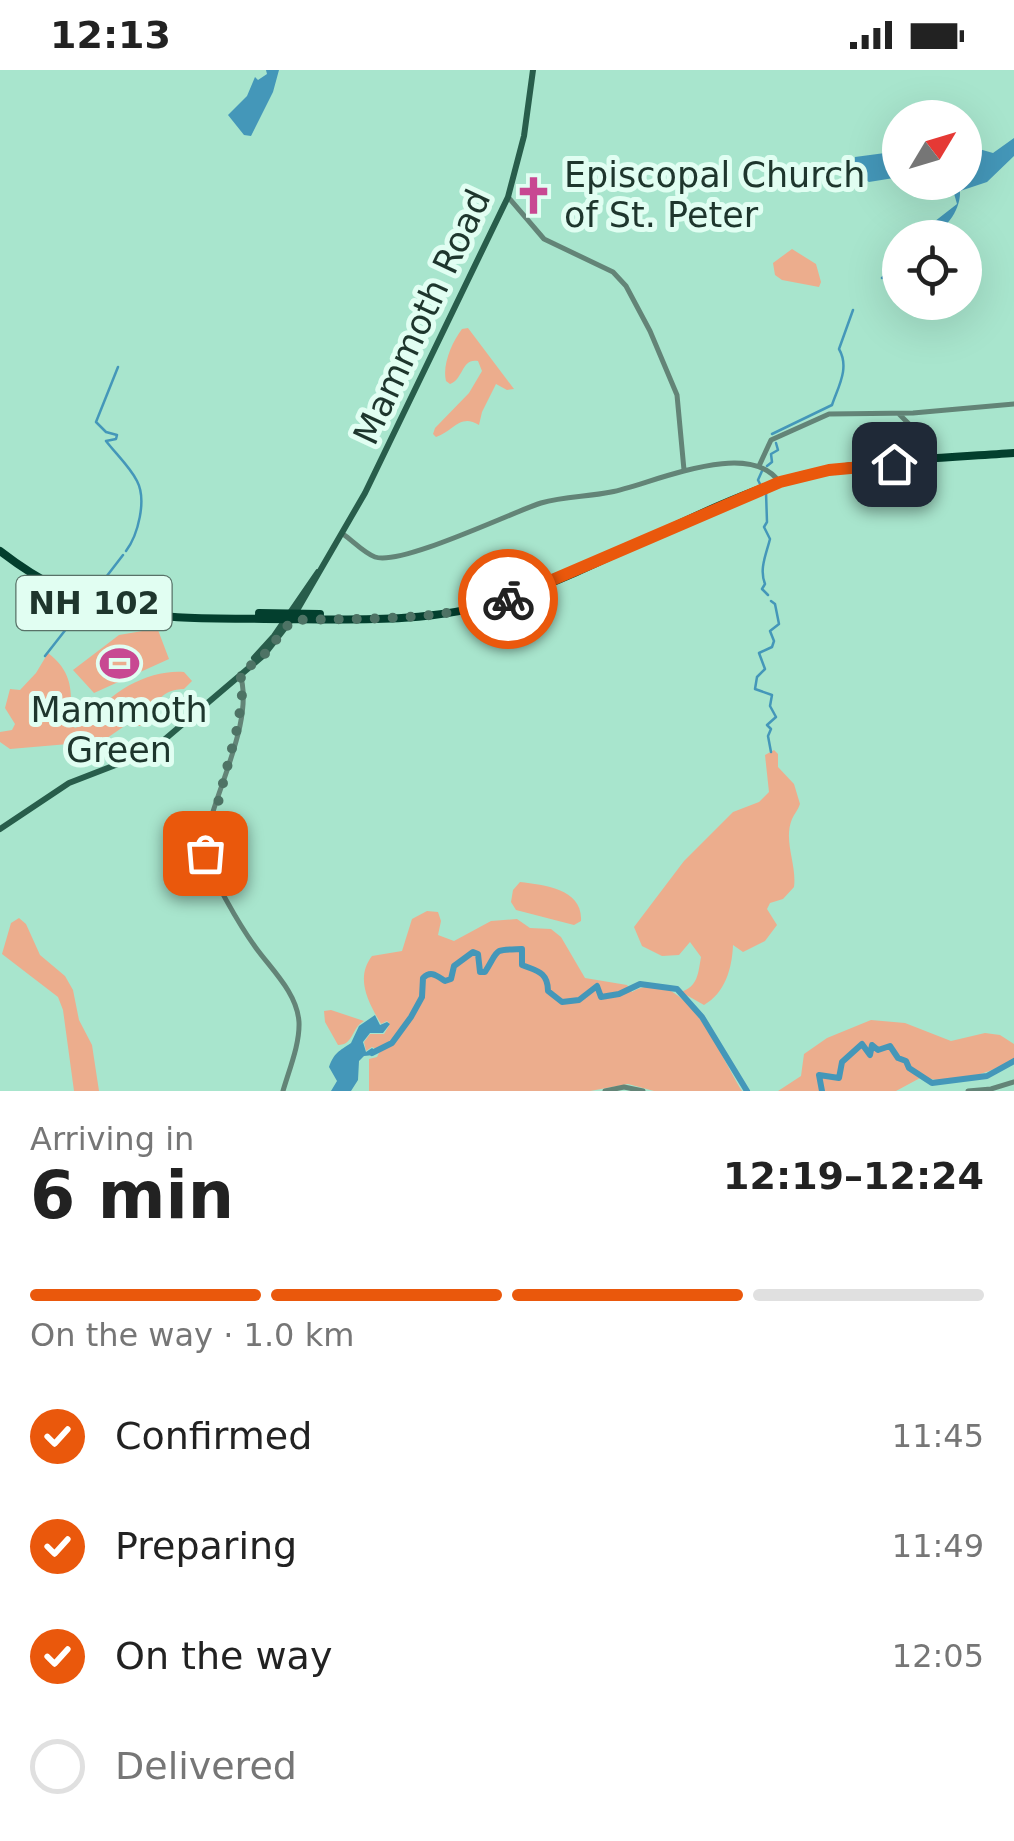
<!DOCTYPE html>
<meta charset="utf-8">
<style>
body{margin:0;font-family:"DejaVu Sans",sans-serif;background:#f2f2f2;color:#222;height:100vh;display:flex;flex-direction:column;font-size:38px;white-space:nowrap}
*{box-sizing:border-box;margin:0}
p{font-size:32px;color:#767676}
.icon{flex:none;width:55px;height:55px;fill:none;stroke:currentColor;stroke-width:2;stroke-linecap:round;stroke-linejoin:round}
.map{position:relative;height:1021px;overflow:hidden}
.sheet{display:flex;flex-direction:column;background:#fff;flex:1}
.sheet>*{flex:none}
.needle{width:65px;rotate:52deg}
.fabs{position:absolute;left:882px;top:30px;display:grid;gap:20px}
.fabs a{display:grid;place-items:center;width:100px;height:100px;border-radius:50%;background:#fff;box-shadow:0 10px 40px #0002;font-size:50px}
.pin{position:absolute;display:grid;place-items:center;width:85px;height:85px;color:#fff;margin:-42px;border-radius:20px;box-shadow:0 5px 15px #0006}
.courier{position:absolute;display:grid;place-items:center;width:100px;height:100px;margin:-50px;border:8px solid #ea580c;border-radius:50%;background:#fff;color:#222;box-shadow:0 2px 12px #0007}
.head em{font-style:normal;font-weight:700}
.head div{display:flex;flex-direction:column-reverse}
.head{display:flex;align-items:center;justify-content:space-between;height:170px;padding:0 30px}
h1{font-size:65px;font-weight:700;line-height:75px}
.bar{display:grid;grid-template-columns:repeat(4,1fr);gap:15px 10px;align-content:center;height:120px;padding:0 30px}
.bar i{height:12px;border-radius:8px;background:#e0e0e0}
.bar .current{background:#ea580c}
.bar p{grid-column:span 4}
ol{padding:0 30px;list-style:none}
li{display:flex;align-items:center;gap:30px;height:110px}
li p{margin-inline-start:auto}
li .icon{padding:10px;border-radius:50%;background:#ea580c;color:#fff;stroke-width:4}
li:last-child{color:#767676}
li i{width:55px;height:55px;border:5px solid #e0e0e0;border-radius:50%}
.status{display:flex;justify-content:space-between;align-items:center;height:70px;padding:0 50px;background:#fff;direction:ltr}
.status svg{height:28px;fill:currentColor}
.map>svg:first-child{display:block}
.green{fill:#ecad8d}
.water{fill:#4497b9}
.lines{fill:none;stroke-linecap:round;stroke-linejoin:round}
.stream{stroke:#4497b9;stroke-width:2.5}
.river{stroke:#4497b9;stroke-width:6}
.tertiary{stroke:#638477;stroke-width:5}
.secondary{stroke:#285d4b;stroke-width:6}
.primary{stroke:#033f2e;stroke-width:8}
.done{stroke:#4e7365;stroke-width:10;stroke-dasharray:0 18}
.route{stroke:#ea580c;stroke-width:12}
.labels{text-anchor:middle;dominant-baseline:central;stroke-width:10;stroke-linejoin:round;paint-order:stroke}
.shield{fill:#e1fef2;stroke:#587268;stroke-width:2.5}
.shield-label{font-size:32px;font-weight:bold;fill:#1e362d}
.poi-label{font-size:35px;fill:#1e362d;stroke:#e1fef2;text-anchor:start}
.street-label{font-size:35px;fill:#1e362d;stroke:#e1fef2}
</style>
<div class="status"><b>12:13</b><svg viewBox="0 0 49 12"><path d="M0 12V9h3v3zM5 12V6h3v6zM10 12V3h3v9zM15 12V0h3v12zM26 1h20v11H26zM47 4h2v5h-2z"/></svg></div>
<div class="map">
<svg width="1014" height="1021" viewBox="0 0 1014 1021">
<rect width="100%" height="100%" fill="#a8e5cd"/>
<path class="green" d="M792,179L816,194L821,212L819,217L782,210L775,205L773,193Z
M468,258L514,319L507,320L496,314L482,342L479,355C460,343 454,361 436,367L433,364L435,358L469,323L482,301L478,291C461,288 464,309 450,314L446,311C442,295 452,272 462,259Z
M154,559L158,560L169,589L94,623L73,600L119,565Z
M48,583C74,603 72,623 70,653L75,658L93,651C107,620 153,599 184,602L192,611L184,619C162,620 155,631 149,650L140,656L126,655L94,677L80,673L10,679L0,672V662L12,660L15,654L5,638L10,619L20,620L36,603Z
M774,680L778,684V697L794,714L800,734C798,740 794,744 792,749C783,771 797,794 794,817L783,829L770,833L767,839L777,855L765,871L743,882L733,875C732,899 725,923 704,935L681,922C698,916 698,904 701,887L690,872L679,885L662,886L642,876L634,857L684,791L733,742L759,732L769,722L765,685Z
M520,812C545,815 583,819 581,851L574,855L516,840L511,832L513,820Z
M427,841L438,842L441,851L438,865L454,871L491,851L517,849L530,858L551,859L561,867L585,908L627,915L632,922C685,891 721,989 742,1021H654L628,1014L590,1021H369V989L377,987L380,981L372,977L366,981L364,972L370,964H384L390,954L387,951L381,954C368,932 355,908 372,886L402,881L412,849Z
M19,848L26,854L40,885L65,906L73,920L79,950L92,975L99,1021H74L63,940L58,927L2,884L11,853Z
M331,940L364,951C351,958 354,975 338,975L325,952L324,941Z
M871,950L905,953L951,971L985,963L1000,965L1014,974V989C989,1004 951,1016 922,1007L896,1021H778L801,1006L804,984L827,968Z"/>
<path class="water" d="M266,0H279L273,22L251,66L244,65L228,45L247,26L255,7L258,10L267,4Z
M1014,68V86L987,112L960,121C961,140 945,162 926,167L930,155L957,134L953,120L935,113L965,112V75L993,83Z
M900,81V107L869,112L854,102L855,87Z
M375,945L380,955L387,952L390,954L383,963H370L363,972L366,982L372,978L376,981L374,985L364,986L359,991L358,1010L351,1021H331L337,1011L329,997C334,983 339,981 351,973L359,956Z"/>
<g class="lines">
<path class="stream" d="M882,208L900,193
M118,297L96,352L106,362L117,365L116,369L106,371C116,384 130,397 137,411C147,430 138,465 126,481
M772,364L832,335C838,317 850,298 839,279L853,240
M767,396L772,392L771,384L778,380L776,373
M760,414L758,410L762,401
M766,422L767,452L764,457L770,469C766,485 759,499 765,514L762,519L768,525
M93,524L123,485
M771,531L775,534L779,554L770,561L774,571L772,577L759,583L765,599L757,607L755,619L772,625L770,636L776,647L767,655L771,659L768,666L771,682
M45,586L81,540"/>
<path class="river" d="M372,983L392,973L411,947L422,927L423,908C431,900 437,906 445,911L451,909L454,896L473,882L478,884L480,902H485C500,878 492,880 522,879V895C537,901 548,902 548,921L562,932L579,930L597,916L601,927L619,924L640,914L677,919L702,947L747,1021
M822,1021L819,1005L839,1008L842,992L862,974L870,985L872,975L878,980L890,976L898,988L906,991L909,998L932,1013L987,1006L1014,991"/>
<path class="tertiary" d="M508,127L544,169L613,202L626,216L650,261L677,325L684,400
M899,344L919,364L922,388
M759,396L771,370L829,344L913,343L1014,334
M343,464C353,471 364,483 375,487C401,496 510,443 541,433C564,426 587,427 611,422C652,414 750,367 780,413
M240,604C256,654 209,730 204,780C210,805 240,856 256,878C272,900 297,923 299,952C300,974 289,1000 283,1021
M605,1021L624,1017L643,1021
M968,1021L991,1019L1014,1012"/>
<path class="secondary" d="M254,588L274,566L318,502
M0,759L69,713L131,689L164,670L264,585L292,549L365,423L508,127L524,66L533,0"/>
<path class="primary" d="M0,481C36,509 76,531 121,540C167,550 217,548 264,549C344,549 427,555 504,530C601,499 693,439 789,409C852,390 947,388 1014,383
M259,543L320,544"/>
</g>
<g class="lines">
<path class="done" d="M205,783L238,655L243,617L240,604L264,585L292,550C365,548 438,552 508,529"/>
<path class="route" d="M508,529L780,412L829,400L894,394"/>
</g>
<defs>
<symbol id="church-bare" viewBox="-9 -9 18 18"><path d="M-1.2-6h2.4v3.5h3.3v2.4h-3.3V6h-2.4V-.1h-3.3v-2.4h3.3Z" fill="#c84892" stroke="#e1fef2" stroke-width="2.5" paint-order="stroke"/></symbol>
<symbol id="stadium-bare" viewBox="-9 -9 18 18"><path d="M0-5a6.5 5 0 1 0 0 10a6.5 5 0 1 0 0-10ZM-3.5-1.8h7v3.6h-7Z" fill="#c84892" stroke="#e1fef2" stroke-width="2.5" paint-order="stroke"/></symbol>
</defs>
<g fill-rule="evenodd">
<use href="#church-bare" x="506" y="98" width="55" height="55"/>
<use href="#stadium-bare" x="92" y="566" width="55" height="55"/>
</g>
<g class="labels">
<rect class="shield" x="16.5" y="506" width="155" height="54" rx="8"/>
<g class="shield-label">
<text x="94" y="533">NH 102</text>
</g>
<g class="poi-label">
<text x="564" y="105">Episcopal Church<tspan x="564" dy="40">of St. Peter</tspan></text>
<text x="119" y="640" text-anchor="middle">Mammoth<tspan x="119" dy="40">Green</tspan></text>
</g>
<g class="street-label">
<text transform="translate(422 247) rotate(-65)">Mammoth Road</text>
</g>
</g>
</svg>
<div class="fabs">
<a><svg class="needle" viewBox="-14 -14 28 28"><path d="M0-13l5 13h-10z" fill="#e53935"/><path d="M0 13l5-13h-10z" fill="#767676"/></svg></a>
<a><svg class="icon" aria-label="locate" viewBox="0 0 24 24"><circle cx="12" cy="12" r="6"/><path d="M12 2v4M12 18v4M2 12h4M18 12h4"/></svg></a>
</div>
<div class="pin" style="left:205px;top:783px;background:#ea580c"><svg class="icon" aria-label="bag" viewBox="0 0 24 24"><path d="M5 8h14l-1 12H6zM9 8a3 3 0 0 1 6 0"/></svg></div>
<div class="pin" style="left:894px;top:394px;background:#1f2937"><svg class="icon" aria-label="home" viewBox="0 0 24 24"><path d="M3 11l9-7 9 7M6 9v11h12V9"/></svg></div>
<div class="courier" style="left:508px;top:529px"><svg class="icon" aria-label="bike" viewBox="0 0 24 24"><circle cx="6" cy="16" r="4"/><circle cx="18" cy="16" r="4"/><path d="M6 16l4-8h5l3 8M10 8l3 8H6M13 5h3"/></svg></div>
</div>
<section class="sheet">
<div class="head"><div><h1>6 min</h1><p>Arriving in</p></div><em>12:19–12:24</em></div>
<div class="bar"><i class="current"></i><i class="current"></i><i class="current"></i><i></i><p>On the way · 1.0 km</p></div>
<ol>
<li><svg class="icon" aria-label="check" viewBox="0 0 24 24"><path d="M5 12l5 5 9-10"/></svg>Confirmed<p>11:45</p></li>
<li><svg class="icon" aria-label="check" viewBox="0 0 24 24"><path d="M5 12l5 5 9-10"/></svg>Preparing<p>11:49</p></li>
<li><svg class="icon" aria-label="check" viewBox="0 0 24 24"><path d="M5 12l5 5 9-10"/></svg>On the way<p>12:05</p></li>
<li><i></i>Delivered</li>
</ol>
</section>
